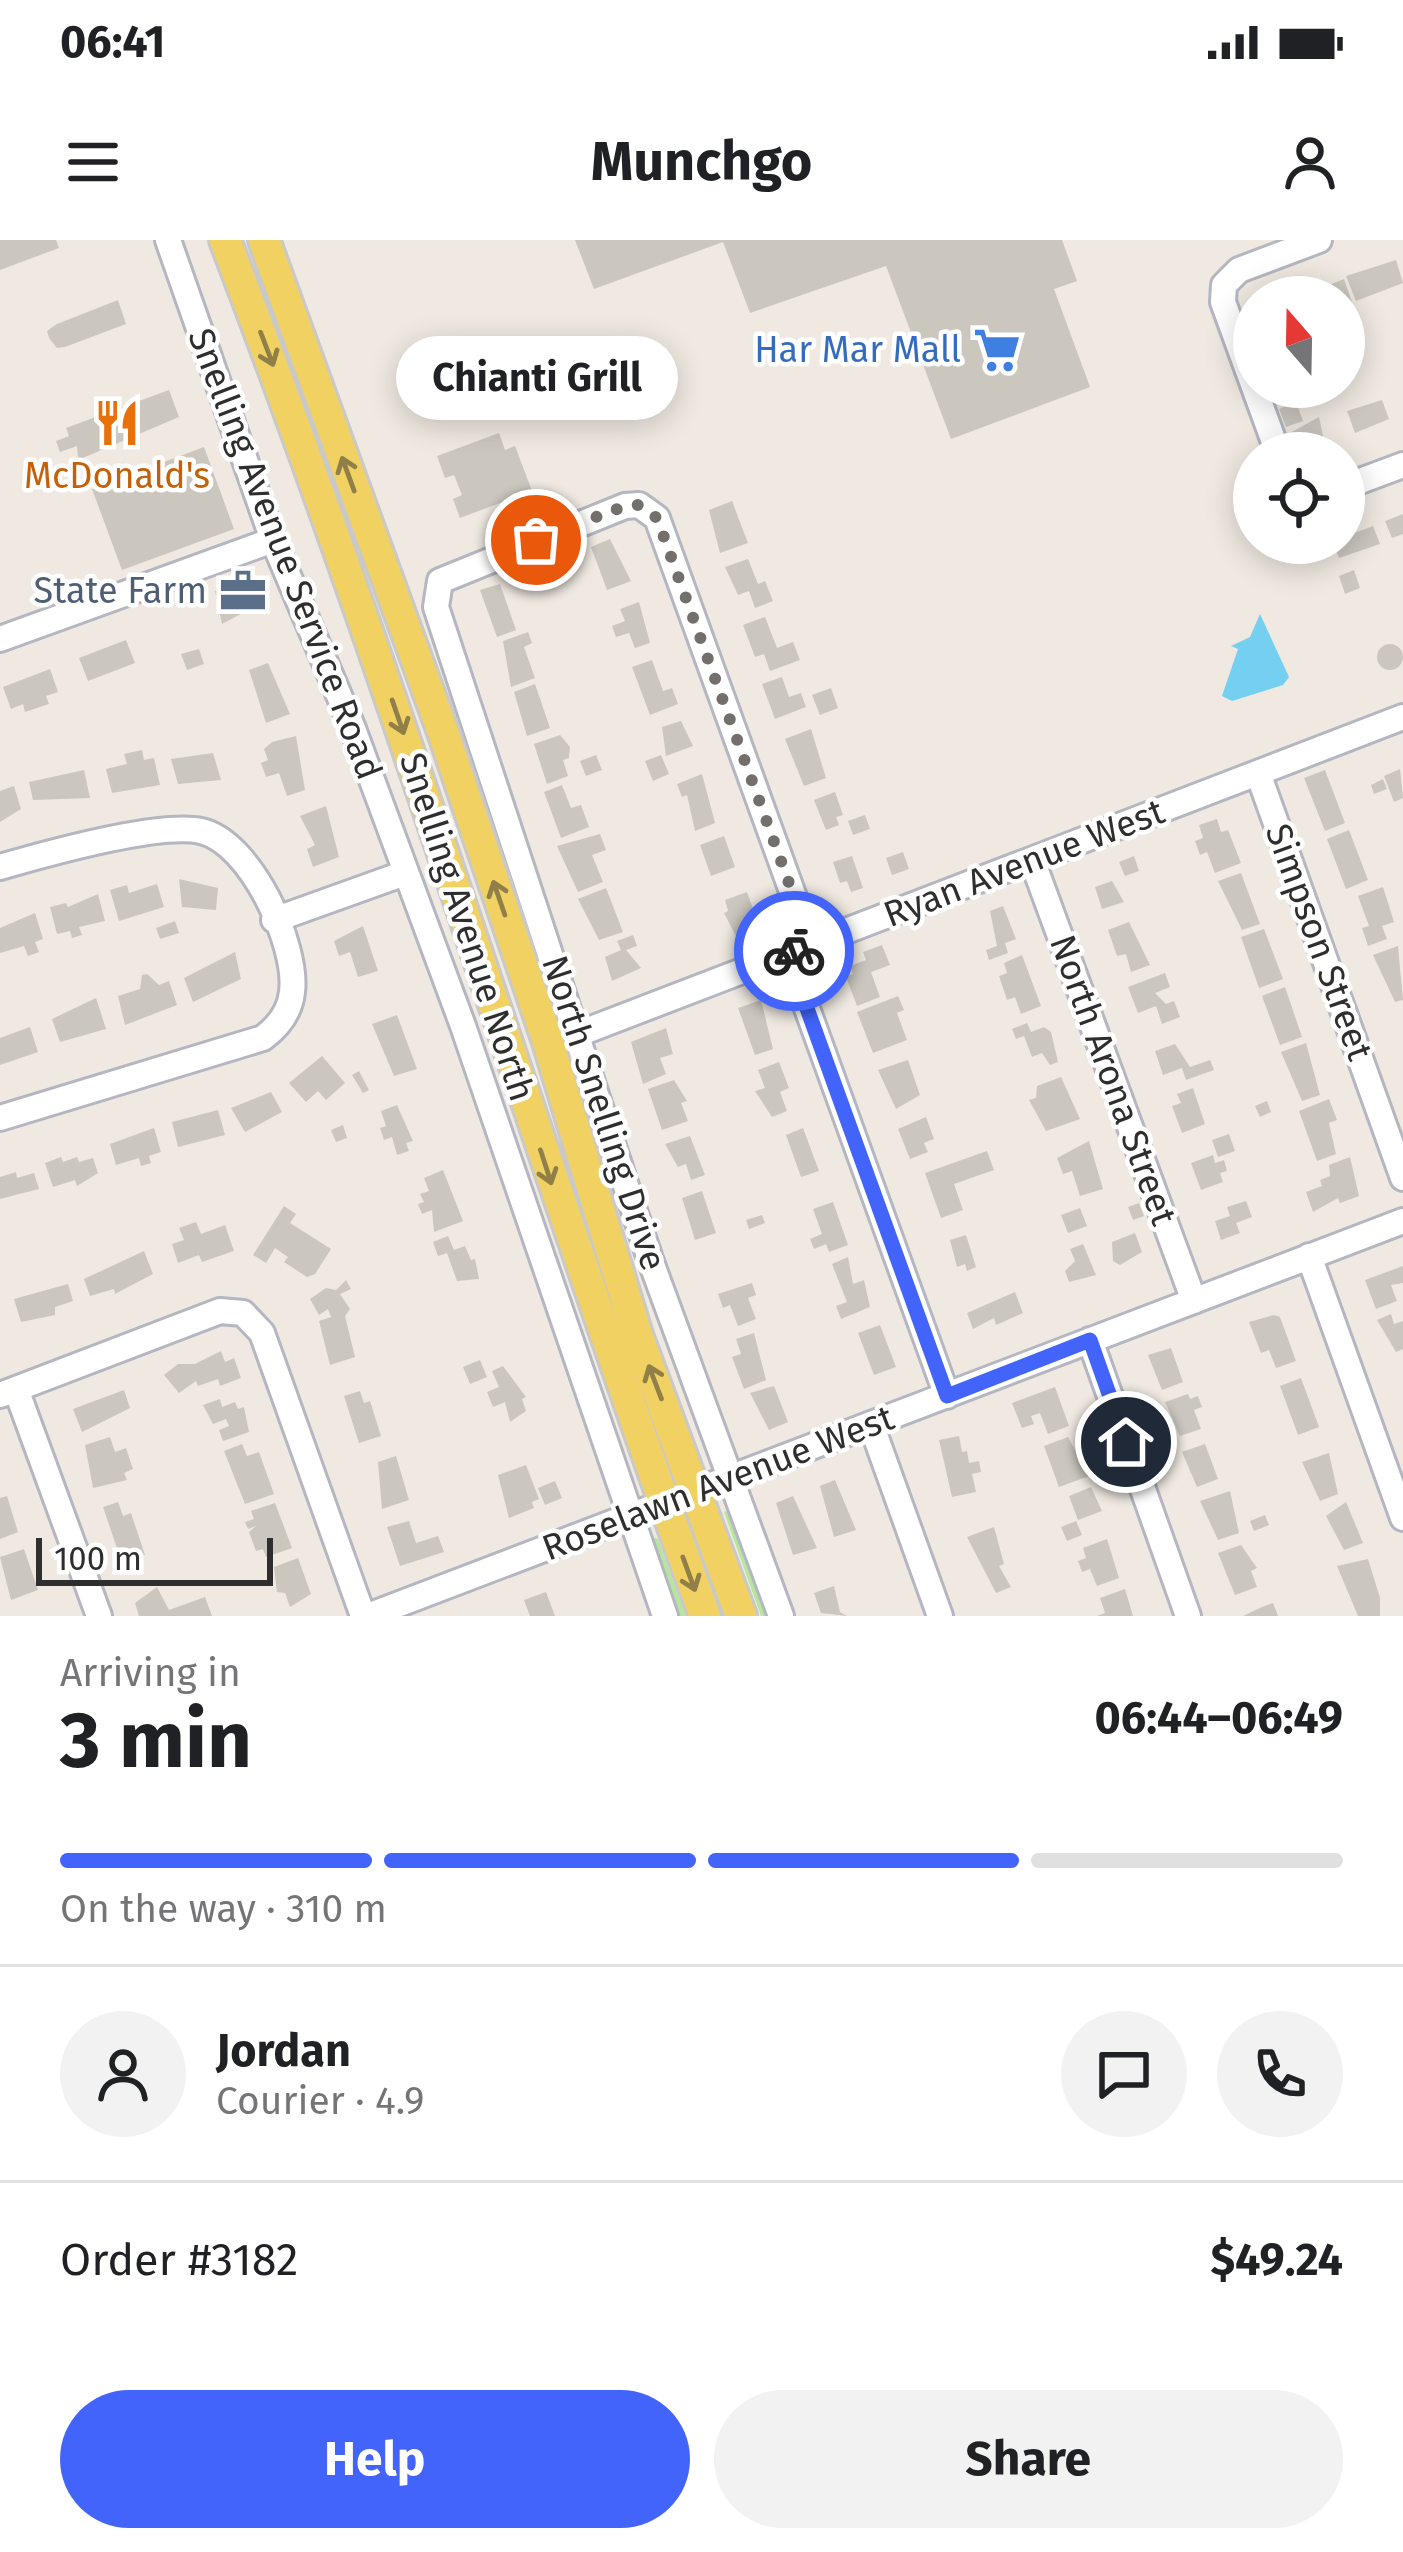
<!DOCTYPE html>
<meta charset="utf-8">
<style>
body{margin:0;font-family:"Fira Sans",sans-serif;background:#f2f2f2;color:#202124;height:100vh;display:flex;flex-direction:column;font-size:45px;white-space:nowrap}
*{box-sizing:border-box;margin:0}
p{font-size:39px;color:#757577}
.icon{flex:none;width:66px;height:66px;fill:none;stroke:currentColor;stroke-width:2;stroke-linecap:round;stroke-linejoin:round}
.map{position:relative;height:1376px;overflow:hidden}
.details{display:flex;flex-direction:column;background:#fff;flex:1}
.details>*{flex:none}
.needle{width:78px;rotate:340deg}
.controls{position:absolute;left:1233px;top:36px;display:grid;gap:24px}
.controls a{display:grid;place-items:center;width:132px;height:132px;border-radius:50%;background:#fff;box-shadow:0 6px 30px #0003;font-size:60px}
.scale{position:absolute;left:36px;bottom:30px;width:237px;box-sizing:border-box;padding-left:12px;border:6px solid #2e2e2e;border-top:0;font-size:33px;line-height:42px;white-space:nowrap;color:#2e2e2e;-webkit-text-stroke:9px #fff;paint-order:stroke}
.pin{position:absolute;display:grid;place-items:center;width:102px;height:102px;color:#fff;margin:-51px;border:6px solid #fff;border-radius:50%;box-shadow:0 3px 12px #0007}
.courier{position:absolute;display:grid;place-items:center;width:120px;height:120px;margin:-60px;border:9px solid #4264fb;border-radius:50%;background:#fff;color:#222;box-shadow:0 3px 15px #0007}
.bubble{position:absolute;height:84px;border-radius:42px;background:#fff;box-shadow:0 6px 30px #0003;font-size:39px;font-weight:700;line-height:84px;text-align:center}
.overview em{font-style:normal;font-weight:700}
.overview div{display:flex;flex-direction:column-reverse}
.overview{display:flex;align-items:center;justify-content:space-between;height:204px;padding:0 60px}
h1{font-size:78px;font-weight:700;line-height:90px}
.bar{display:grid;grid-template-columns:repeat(4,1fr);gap:18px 12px;align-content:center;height:144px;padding:0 60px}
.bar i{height:15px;border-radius:9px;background:#e0e0e0}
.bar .active{background:#4264fb}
.bar p{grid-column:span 4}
.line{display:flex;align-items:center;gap:30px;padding:0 60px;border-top:3px solid #e0e0e0}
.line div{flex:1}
.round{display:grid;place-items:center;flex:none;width:126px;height:126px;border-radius:63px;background:#f2f2f2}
.cta{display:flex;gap:24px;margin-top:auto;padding:24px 60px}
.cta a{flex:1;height:138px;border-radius:72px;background:#4264fb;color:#fff;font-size:48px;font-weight:700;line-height:138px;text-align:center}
.cta a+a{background:#f2f2f2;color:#202124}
.status{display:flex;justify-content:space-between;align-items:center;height:84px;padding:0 60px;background:#fff;direction:ltr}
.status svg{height:33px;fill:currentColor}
header{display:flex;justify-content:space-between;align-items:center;height:156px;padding:0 60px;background:#fff;font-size:54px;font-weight:700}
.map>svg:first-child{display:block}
.green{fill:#b6e59e}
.water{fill:#75cff0}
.building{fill:#cbc7bf}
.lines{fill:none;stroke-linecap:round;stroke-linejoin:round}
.minor-casing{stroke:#b4b7c1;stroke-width:30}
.major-casing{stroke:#c9c9c9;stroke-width:36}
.minor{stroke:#fff;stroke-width:24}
.major{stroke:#f2d163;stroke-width:30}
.oneway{stroke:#908048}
.done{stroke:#726f6d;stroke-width:12;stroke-dasharray:0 21.6}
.route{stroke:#4264fb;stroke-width:15}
.labels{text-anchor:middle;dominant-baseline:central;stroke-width:9;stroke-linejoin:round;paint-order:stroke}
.shop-label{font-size:36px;fill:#366cbe;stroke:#fff;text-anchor:end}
.food-label{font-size:36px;fill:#c56008;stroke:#fff}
.street-label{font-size:36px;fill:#2e2e2e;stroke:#fff}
.service-label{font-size:36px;fill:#4e5e75;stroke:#fff;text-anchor:end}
</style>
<div class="status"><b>06:41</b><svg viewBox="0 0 49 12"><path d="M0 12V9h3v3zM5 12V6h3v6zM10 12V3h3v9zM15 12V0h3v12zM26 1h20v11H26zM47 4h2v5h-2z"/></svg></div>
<header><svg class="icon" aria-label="menu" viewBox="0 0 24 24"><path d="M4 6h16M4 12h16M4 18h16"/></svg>Munchgo<svg class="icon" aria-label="person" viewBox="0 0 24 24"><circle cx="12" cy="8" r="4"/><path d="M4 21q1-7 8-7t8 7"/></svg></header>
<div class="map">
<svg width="1403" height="1376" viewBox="0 0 1403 1376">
<rect width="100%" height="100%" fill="#efe9e1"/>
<path class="green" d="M731,1268L768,1376H761L724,1272Z
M655,1298L658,1299L686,1376H677L649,1300Z"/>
<path class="water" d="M1260,374L1289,437L1283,445L1232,461L1222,456L1238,409L1231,406L1250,397Z"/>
<path class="building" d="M0,0H56L59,8L0,30Z
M575,0H1062L1077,41L1054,49L1090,147L951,199L886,26L750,73L723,2L594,49Z
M1396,20L1403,43L1356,61L1346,36Z
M1344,39L1352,62L1310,57L1309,53Z
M118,60L126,84L65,107L57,108L49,98L47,91L57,84Z
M169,150L179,177L78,220L77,206L60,212L56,201L69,196L66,188Z
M1382,160L1389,179L1355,193L1347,171Z
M1296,162L1303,181L1286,187L1279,169Z
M1319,177L1324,201L1301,211L1293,206L1288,194Z
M499,193L505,210L515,206L532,251L460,278L453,259L462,255L454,235L445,238L437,216Z
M204,207L234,289L122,330L92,249Z
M732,261L748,303L720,313L709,270Z
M1403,274V294L1392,298L1385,281Z
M1373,286L1380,304L1339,318L1333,303H1344V297Z
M610,299L631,341L607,350L591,307Z
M748,319L758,344L765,341L773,361L755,368L749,351L738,355L725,327Z
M1354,330L1360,348L1345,354L1339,336Z
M258,336L267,360L222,384L215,351Z
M500,344L516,390L497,397L480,350Z
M639,362L650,403L635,408L629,393L616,397L612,386L625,381L620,369Z
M765,377L777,408L793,402L800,420L770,431L764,414L755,417L743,385Z
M528,392L532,403L524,407L535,438L511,447L503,401Z
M126,400L135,423L88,441L79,418Z
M1377 417a13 13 0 1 1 26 0a13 13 0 1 1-26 0Z
M199,409L204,424L187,430L181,414Z
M652,420L663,451L672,448L678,464L650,475L632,427Z
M268,423L290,474L266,483L249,430Z
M50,429L58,452L46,456L49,464L25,472L23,464L11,469L3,447Z
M782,437L789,457L801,453L806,467L775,479L762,444Z
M535,444L550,488L527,496L514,452Z
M831,448L838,468L820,475L812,455Z
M681,481L693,506L666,516L662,487Z
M811,489L826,538L804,546L785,499Z
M560,495L570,507L569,518L563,520L568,536L547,544L534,504Z
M296,496L305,550L287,556L279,533L266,537L261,523L268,520L264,509L272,502Z
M142,510L144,520L154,518L160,545L112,553L106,529L127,524L124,514Z
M213,513L221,540L178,544L171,519Z
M596,515L602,530L586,536L580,521Z
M661,515L669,534L653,541L645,521Z
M1400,529L1403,558L1394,562L1384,536Z
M84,530L90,558L33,560L29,542Z
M1325,530L1345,583L1325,591L1304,538Z
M702,534L715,583L695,591L687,555L682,557L677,544Z
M1383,539L1387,549L1374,554L1371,545Z
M562,545L571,568L581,565L589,587L561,598L544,552Z
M14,546L21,569L0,582V551Z
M835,552L843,575L836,577L839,585L826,590L814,560Z
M326,566L339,617L313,627L307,609L315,605L300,576Z
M865,575L870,589L853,595L848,581Z
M1217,579L1221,592L1228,590L1241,623L1215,633L1207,612L1200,615L1195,601L1203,598L1199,585Z
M1349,590L1368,640L1346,649L1327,599Z
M600,594L606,610L592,615L603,642L578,652L557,606Z
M724,596L735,627L711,636L700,605Z
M903,612L909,629L892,635L886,618Z
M852,616L863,648L851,652L847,641L840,643L833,622Z
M1134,616L1139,631L1125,636L1119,622Z
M1241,633L1260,684L1242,690L1218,641Z
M179,639L218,648L216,670L182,667Z
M1112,641L1124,662L1102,669L1095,647Z
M157,644L164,667L119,681L110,650L127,645L129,653Z
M1383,647L1394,682L1382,686L1387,699L1368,706L1362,688L1369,686L1358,656Z
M606,648L623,692L599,700L578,659Z
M747,652L762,694L739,702L724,673L728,671L725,660Z
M98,654L105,681L79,687L82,695L72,698L70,691L57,694L50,667L66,663L68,667Z
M1003,666L1016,699L1005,703L1008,713L989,720L986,710L997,706L990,671Z
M35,673L43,699L35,702L39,712L28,716L24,706L0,713V688Z
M175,681L179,693L160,699L156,688Z
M1129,682L1150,725L1131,732L1126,714L1117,716L1108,690Z
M363,686L378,731L358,737L350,712L339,716L334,701Z
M1264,689L1283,739L1259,748L1241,697Z
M633,695L637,706L626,710L641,728L612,741L605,717L621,710L617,701Z
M882,705L890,725L871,732L880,757L857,766L846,737L853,734L850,726L866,720L863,712Z
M1398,706L1403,760L1395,762L1373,715Z
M235,712L241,739L193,762L184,738Z
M1022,715L1041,766L1021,774L1015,757L1007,760L999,736L1007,733L1004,723Z
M1165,733L1170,747L1155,753L1166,764L1174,761L1180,777L1162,784L1156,766L1138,773L1128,747Z
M147,734L159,745L169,741L177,765L125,785L118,756L140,749L142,735Z
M1285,747L1302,797L1280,805L1262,756Z
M898,756L904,770L897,773L907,800L873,813L857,772Z
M96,758L106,789L60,802L52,779Z
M761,760L773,809L755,815L738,768Z
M397,775L417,829L394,836L372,784Z
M1027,783L1031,792L1044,787L1051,792L1058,822L1050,825L1042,813L1032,817L1024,796L1016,799L1012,789Z
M30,787L38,812L0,825V798Z
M666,788L673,814L660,818L666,834L643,844L631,802Z
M1306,803L1320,855L1302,861L1281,812Z
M1175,804L1190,827L1210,820L1214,830L1186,840L1182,828L1163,835L1155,811Z
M322,816L345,843L326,860L318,851L306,862L289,843Z
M908,820L920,855L896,869L878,830Z
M779,822L789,848L780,852L787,871L772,877L755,851L765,848L758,830Z
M359,831L369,850L363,853L352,835Z
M1061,837L1080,879L1046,891L1029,860L1036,858L1037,846Z
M674,840L687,861L681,863L688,881L662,890L648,849Z
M1193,848L1205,884L1182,893L1172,866L1181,863L1177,854Z
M271,852L282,872L245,892L231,868Z
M1329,859L1337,880L1329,883L1336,914L1317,921L1299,871Z
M1267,861L1271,872L1260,877L1255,866Z
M397,865L413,901L406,903L409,911L397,915L392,897L384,900L380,888L386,886L381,871Z
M218,870L225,895L178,907L172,882Z
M926,877L934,899L924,903L928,912L910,919L898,889Z
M343,885L347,898L336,902L331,890Z
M154,888L161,912L149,916L151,923L141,926L139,918L116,925L110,904Z
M803,888L819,931L801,937L786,895Z
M1229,894L1235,911L1218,917L1212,900Z
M690,896L705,935L691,940L686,924L678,927L665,904Z
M1089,901L1103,949L1080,956L1072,931L1063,934L1057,918Z
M987,911L994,930L954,944L963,970L941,978L925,933Z
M1213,915L1215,923L1224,920L1227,931L1220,933L1223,942L1201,950L1191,923Z
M61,917L63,922L77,917L79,922L93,918L98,933L77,946L75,940L53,947L45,923Z
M1350,917L1359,956L1340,963L1338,958L1313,972L1306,952L1322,946L1320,940L1330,936L1329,925Z
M443,930L463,981L434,992L432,970L422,974L418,964L424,962L420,954L429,951L424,938Z
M16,932L17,938L34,933L39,949L0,959V937Z
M702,951L716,993L695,1000L682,958Z
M1246,961L1252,977L1236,983L1240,993L1221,1000L1215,981L1230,976L1227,967Z
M833,962L848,1005L829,1012L826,1004L814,1009L810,999L822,994L813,969Z
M1139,963L1144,976L1133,980L1128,967Z
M284,966L296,974L290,983L331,1009L315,1034L307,1037L284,1022L288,1017L275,1008L266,1023L253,1015Z
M1080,968L1087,986L1068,993L1061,975Z
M762,975L765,983L749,989L746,980Z
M196,982L201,994L225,985L234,1011L202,1022L199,1015L178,1023L172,1004L184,1000L179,988Z
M1135,993L1142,1012L1120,1025L1113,1021L1112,1002Z
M966,995L976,1027L967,1031L965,1024L957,1027L950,1000Z
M448,996L454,1010L465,1006L471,1020L475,1019L479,1039L457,1041L447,1013L438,1016L433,1002Z
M1083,1004L1096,1035L1069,1042L1065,1031L1075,1021L1070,1009Z
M144,1011L153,1034L115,1054L114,1049L90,1056L84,1039Z
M848,1017L853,1044L864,1040L870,1067L841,1079L836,1066L847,1062L832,1024Z
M1403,1026V1043L1391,1045L1397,1061L1376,1069L1365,1040Z
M346,1040L351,1049L340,1054L350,1069L345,1076L355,1117L330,1125L319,1081L331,1077L328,1069L319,1075L310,1059L326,1048L336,1050Z
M752,1043L756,1055L748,1058L756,1079L738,1086L730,1065L723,1068L718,1054Z
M68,1044L73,1061L55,1067V1075L21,1082L14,1059Z
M1015,1052L1023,1073L996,1085L994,1078L973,1089L967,1073Z
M1391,1074L1394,1084L1403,1081V1109L1396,1112L1377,1080Z
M1274,1075L1280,1077L1296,1121L1276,1128L1269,1110L1261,1113L1249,1082Z
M880,1085L896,1127L874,1135L858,1093Z
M754,1093L766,1140L744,1149L732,1117L741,1114L736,1099Z
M1171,1108L1183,1142L1162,1150L1148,1115Z
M221,1111L225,1122L234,1118L241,1138L220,1146L218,1139L198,1146L196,1141L179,1153L164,1135L178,1124H195Z
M480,1120L487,1137L470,1144L463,1127Z
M503,1126L526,1157L522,1159L526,1171L510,1182L505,1162L493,1167L487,1152L499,1147L492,1131Z
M1301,1138L1319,1187L1298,1195L1280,1146Z
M774,1146L788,1182L769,1190L750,1153Z
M1055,1147L1069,1186L1048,1194L1040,1173L1031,1176L1034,1184L1022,1188L1012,1163Z
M124,1150L130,1168L82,1192L73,1169Z
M360,1151L364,1163L370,1161L381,1196L359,1203L344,1156Z
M1188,1154L1190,1159L1198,1156L1202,1167L1194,1170L1201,1189L1180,1196L1165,1162Z
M220,1159L222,1167L235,1162L238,1169L244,1167L249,1192L223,1201L219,1190L229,1186L226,1179L213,1184L203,1165Z
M959,1196L962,1212L967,1211L969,1223L979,1221L981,1232L972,1234L976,1252L952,1257L939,1200Z
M110,1197L115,1212L126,1208L133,1229L124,1233L127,1240L93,1248L85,1205Z
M1068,1197L1089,1236L1059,1247L1044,1206Z
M242,1204L247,1216L259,1212L274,1254L245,1264L224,1211Z
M1205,1204L1218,1239L1197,1247L1182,1212Z
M1329,1213L1338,1254L1320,1261L1302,1222Z
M396,1216L409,1260L382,1269L378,1222Z
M526,1225L539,1259L532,1262L534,1268L509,1278L498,1235Z
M835,1240L856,1290L834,1297L820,1246Z
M555,1241L562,1258L545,1265L538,1248Z
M1091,1247L1102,1271L1078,1280L1069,1256Z
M1230,1251L1239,1293L1218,1300L1200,1261Z
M7,1256L18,1292L0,1299V1258Z
M793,1256L817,1308L793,1315L776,1263Z
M118,1262L123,1276L131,1273L145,1315L122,1323L103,1267Z
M1346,1262L1363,1303L1344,1310L1326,1276Z
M275,1263L292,1308L266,1317L263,1309L256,1311L249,1292L256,1286L248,1289L245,1282L254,1279L251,1271Z
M1265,1275L1269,1285L1254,1291L1250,1281Z
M409,1281L416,1303L438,1296L444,1312L400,1326L387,1287Z
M1076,1281L1082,1295L1067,1301L1061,1287Z
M994,1287L1004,1324L999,1326L1011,1347L996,1353L967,1297Z
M1107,1299L1119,1338L1097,1346L1090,1329L1082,1332L1078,1321L1086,1318L1083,1308Z
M1241,1305L1257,1328L1251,1331L1257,1347L1235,1355L1218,1313Z
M24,1309L38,1350L11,1360L0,1317Z
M298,1318L311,1354L290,1367L285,1353L277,1352L274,1327Z
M1368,1319L1380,1358V1376H1358L1337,1326Z
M834,1346L840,1372L847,1376L821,1373L814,1353Z
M157,1347L169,1370L205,1357L212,1376H139L135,1363Z
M1125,1349L1133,1376H1097L1105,1373L1100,1358Z
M546,1352L555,1376H530L524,1360Z
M1273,1363L1278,1376H1243L1262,1367Z"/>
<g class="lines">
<defs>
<path id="minor" d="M168,0L273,300L352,486L463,786L665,1376
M1278,213L1223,62L1224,45L1239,30L1319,0
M1344,247L1403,225
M0,399L273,300
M1258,533L1403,938
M1032,620L1194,1061
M0,627C45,614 159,582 201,591C251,602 298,706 292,752C290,772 279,786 263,798L0,878
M274,680L405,633
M787,713L947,1156
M578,794L1403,477
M1309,1016L1403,1278
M1090,1100L1188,1376
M16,1149L99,1376
M0,1155L220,1071L243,1073L262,1093L363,1376
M871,1184L940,1376
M368,1376L1403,981
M781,1376L650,1019L436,367L440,341L625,266L639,265L657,278L811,704"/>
<path id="major" d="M225,0C399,454 539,919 705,1376
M264,0L443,492L548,802L637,1095L741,1376"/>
</defs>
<use href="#minor" class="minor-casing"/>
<use href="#major" class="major-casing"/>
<use href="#minor" class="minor"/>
<use href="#major" class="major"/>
</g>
<defs><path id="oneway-shaft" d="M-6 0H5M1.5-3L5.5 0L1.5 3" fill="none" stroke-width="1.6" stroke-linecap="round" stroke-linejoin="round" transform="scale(3)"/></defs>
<g class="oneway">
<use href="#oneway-shaft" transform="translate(267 109) rotate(69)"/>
<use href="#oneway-shaft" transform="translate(348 234) rotate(-110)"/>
<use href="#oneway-shaft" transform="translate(398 477) rotate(71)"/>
<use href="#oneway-shaft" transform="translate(499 658) rotate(-109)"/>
<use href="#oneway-shaft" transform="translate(546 927) rotate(72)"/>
<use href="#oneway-shaft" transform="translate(655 1142) rotate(-111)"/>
<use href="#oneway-shaft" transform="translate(689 1334) rotate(70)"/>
</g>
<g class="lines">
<path class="done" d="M536,300L625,266L639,265L657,278L811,704L794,711"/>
<path class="route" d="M794,711L787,713L947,1156L1090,1100L1126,1202"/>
</g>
<defs>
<symbol id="supermarket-bare" viewBox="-9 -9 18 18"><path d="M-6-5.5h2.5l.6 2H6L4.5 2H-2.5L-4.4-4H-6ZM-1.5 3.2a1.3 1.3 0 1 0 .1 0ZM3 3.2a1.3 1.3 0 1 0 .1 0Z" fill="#3f7fe0" stroke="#fff" stroke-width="2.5" paint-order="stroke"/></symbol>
<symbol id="restaurant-bare" viewBox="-9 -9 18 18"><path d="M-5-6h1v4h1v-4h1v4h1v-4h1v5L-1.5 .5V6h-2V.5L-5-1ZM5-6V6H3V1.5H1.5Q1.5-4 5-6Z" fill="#e8710a" stroke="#fff" stroke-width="2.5" paint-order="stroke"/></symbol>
<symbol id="office-bare" viewBox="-9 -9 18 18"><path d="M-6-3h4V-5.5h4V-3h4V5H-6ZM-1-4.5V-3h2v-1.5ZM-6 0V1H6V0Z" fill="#5c6f8a" stroke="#fff" stroke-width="2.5" paint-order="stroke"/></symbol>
</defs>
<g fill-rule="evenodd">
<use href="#supermarket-bare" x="964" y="77" width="66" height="66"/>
<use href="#restaurant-bare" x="84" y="150" width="66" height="66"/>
<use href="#office-bare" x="210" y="318" width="66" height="66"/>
</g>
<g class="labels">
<g class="shop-label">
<text x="961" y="110">Har Mar Mall</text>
</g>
<g class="food-label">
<text x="117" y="236">McDonald's</text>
</g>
<g class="street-label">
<text transform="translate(285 314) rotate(69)">Snelling Avenue Service Road</text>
<text transform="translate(1024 623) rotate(-21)">Ryan Avenue West</text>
<text transform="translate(467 687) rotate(72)">Snelling Avenue North</text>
<text transform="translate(1319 702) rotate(70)">Simpson Street</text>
<text transform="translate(1113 840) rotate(70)">North Arona Street</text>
<text transform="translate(604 873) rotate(72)">North Snelling Drive</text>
<text transform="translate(718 1243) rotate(-21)">Roselawn Avenue West</text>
</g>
<g class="service-label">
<text x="207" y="351">State Farm</text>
</g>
</g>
</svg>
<div class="controls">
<a><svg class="needle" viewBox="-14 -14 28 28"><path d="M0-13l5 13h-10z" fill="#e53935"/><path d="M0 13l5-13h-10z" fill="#757577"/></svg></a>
<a><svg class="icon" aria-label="locate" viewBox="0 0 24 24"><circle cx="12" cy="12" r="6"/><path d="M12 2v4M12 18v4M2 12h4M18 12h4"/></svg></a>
</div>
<div class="scale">100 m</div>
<div class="pin" style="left:536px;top:300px;background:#ea580c"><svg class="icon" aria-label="bag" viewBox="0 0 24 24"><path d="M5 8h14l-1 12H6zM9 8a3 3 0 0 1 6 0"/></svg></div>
<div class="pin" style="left:1126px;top:1202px;background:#1f2937"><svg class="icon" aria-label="home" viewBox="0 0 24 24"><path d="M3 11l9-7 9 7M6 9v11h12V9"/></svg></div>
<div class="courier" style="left:794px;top:711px"><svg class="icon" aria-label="bike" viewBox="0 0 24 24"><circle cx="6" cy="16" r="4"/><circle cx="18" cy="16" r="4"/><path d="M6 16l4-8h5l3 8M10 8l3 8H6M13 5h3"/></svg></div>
<div class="bubble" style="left:396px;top:96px;width:282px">Chianti Grill</div>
</div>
<section class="details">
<div class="overview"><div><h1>3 min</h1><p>Arriving in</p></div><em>06:44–06:49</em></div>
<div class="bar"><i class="active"></i><i class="active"></i><i class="active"></i><i></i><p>On the way · 310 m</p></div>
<div class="line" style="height:216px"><a class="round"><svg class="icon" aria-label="person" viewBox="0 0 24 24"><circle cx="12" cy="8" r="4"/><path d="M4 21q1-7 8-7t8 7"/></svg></a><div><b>Jordan</b><p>Courier · 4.9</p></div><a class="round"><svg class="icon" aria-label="chat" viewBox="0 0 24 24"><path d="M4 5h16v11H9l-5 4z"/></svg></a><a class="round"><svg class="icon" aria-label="phone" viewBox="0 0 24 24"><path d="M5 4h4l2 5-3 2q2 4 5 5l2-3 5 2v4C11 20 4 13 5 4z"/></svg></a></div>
<div class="line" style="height:156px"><div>Order #3182</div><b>$49.24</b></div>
<div class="cta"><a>Help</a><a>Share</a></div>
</section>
